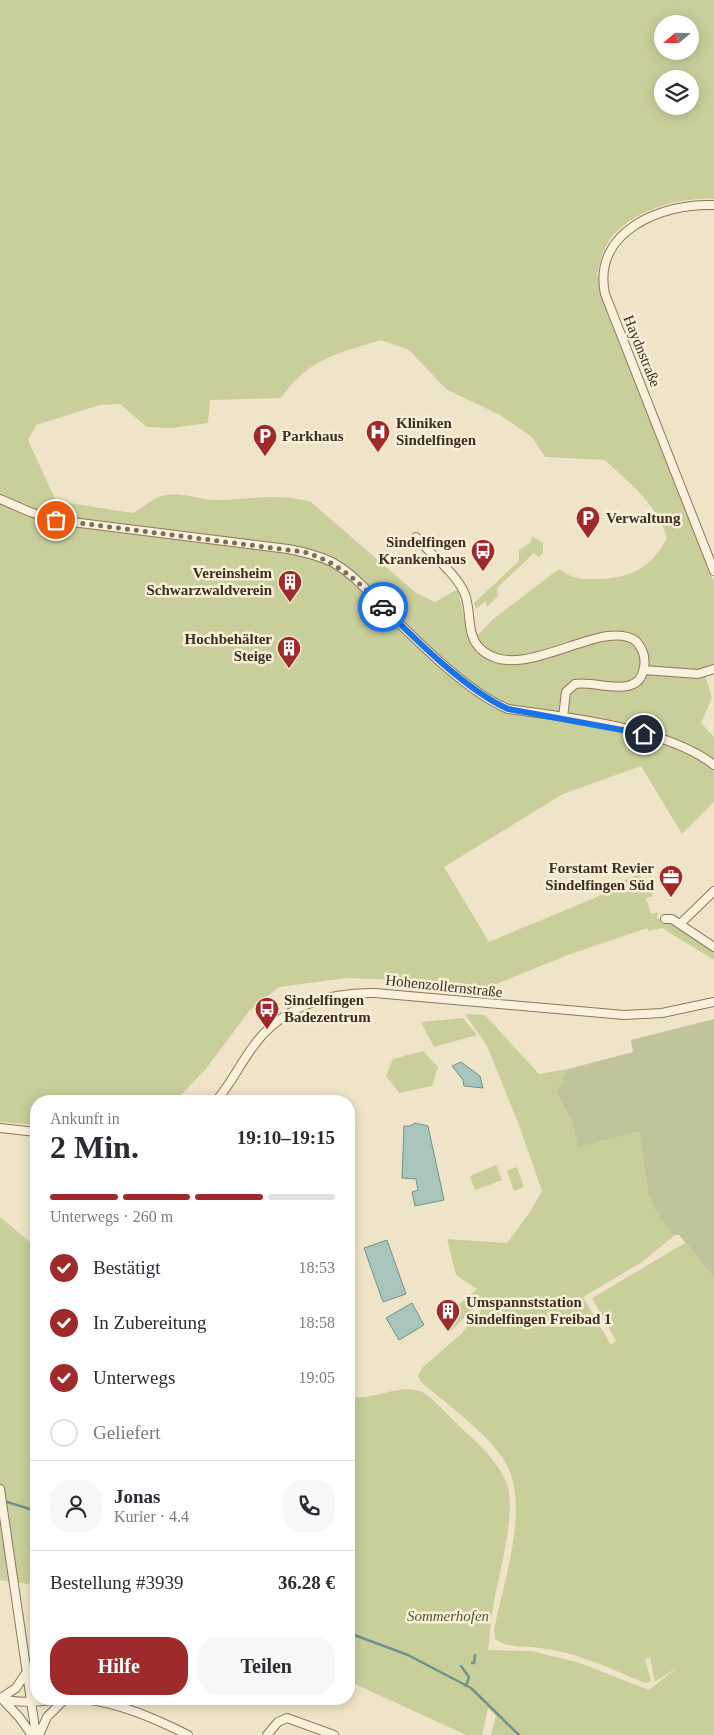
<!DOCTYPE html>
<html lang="de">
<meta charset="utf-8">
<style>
body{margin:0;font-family:Georgia,serif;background:#f7f7f7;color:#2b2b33;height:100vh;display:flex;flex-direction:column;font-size:19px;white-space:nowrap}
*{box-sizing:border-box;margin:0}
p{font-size:16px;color:#7c7c81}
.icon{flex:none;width:28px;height:28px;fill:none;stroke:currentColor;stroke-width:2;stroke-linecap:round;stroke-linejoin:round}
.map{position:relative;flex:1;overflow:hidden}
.details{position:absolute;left:30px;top:1095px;width:325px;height:610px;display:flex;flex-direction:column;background:#fff;border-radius:20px;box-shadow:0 2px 12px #0003}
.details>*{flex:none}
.needle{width:32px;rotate:250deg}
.fabs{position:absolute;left:654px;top:15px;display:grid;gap:10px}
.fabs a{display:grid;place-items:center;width:45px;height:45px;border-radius:50%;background:#fff;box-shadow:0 2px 12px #0003;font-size:25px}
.pin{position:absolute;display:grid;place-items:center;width:42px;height:42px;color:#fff;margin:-21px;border:2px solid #fff;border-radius:50%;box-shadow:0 1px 5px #0007}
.courier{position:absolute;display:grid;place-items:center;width:50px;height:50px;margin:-25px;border:4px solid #1a73e8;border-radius:50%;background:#fff;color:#222;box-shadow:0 1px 6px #0007}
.summary em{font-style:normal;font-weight:600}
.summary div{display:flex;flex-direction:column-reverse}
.summary{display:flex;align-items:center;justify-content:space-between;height:85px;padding:0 20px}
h1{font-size:32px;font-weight:600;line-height:38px}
.bar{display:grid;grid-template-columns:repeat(4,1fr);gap:8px 5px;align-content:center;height:60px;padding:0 20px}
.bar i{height:6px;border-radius:4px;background:#e1e1e2}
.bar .on{background:#9e2a2b}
.bar p{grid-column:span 4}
.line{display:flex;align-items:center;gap:12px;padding:0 20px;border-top:1px solid #e1e1e2}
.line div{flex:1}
.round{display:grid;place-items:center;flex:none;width:52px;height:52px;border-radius:20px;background:#f7f7f7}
ol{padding:0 20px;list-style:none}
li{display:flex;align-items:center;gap:15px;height:55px}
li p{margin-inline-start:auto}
li .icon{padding:5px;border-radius:50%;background:#9e2a2b;color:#fff;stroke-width:4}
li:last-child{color:#7c7c81}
li i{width:28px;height:28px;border:2px solid #e1e1e2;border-radius:50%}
.primary-button{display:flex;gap:10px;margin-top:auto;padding:10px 20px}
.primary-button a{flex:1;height:58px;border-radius:20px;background:#9e2a2b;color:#fff;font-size:20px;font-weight:600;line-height:58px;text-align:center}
.primary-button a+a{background:#f7f7f7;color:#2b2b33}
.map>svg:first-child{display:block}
.green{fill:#c9cf9b;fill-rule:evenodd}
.cemetery{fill:#bfc49a}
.water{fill:#a9c4bc;stroke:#6f938a}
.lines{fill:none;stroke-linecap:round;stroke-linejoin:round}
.stream{stroke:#6f938a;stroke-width:2.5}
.minor-casing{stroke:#8d765c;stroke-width:10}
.minor{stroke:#faf1dc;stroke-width:8}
.done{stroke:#7c6e5b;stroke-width:5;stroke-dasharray:0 9}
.route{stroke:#1a73e8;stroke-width:6}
.labels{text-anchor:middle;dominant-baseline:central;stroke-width:5;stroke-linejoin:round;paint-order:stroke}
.street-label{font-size:15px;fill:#3d2e20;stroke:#f7eed8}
.poi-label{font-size:15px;font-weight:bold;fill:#3d2e20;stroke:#f7eed8;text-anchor:start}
.park-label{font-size:15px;font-style:italic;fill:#4d5a26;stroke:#f7eed8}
</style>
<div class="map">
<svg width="714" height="1735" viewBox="0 0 714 1735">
<rect width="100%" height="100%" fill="#f0e4c8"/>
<path class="green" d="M0,0H714V199C678,197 624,212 606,246C601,255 599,266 597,276L600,277L603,297L675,477L714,582V664L703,669L712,698L701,723L714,737V802L682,834L641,766L563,794L444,867L489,942L611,891L610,887L638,874L645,880L653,896L646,898L651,914L658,912L657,918L675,925L714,951V960L662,928L649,931L647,928L568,955L474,993L420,981L347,978L279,987L250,1010L205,1070L175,1101H36V1125L0,1122ZM662,24H690V51H662ZM662,79H690V106H662ZM381,340L409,350L446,389L500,415L532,437L545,457L605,460C631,485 656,502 667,538C651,569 629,579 595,579C578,579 573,579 559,569L492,620L479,634L466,626L458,589L435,602L416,593L311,502C278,493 252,499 219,500C201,501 181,490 162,496C152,499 142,508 133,513L56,501L28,440L36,425L100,405L120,404L147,427L171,428L208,423L210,400L281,398C309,358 337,354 381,340Z
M532,536L543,543V553L539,557L534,553L497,588L498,596L487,607L486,601L476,609L474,603L519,561V550L531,542Z
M465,1014L485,1015L539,1074L568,1069L556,1094L572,1122L578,1146L639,1130L648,1191L673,1235H675L642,1262L583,1297L611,1345L616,1341L592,1298L685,1243L714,1278V1735H491L496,1716L488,1708L482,1735H466L355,1684L352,1677L349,1676V1397C372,1401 396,1384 420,1391C429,1394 451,1418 459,1426C477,1442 496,1459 506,1481C518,1511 498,1576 493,1608C490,1622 490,1636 488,1650L531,1651L577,1662L649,1690L678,1667L655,1682L650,1658L652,1657L645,1659L651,1681L645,1683C611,1669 577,1652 540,1648C525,1646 507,1648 495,1639L494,1630C503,1582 532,1503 504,1460C485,1431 448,1405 421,1382L418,1376L422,1368L461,1334L481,1311L476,1306L451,1331L442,1318L477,1289L456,1275L447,1239L507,1243L530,1212L542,1191L519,1125L487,1046Z
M463,1018L477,1035L434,1047L421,1022Z
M423,1051L438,1067L432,1086L399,1093L386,1076L393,1059Z
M496,1165L502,1180L475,1190L470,1176Z
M517,1167L524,1187L514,1191L507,1171Z
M0,1217L36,1247V1580L30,1579L29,1584L0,1580Z"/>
<path class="cemetery" d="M714,1019V1278L679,1235H673L656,1212L648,1191L639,1131L578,1147L572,1122L556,1093L568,1069L633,1052L631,1040Z"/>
<path class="water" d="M461,1062L480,1076L483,1088L464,1086L463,1080L452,1066Z
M415,1123L428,1126L444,1200L415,1206L412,1192L418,1190L416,1179L402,1178L404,1126H410Z
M387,1240L406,1294L383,1302L364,1248Z
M412,1303L424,1325L399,1340L386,1318Z"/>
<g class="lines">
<path class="stream" d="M4,1501L36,1511
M349,1633L408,1655L471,1688L519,1735
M472,1663H474L475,1655
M461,1666L469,1677L466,1686"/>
<defs>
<path id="minor" d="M714,205C662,203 592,231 605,294L714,571
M0,499L30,512L56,520L288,549C303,552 318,555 332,562C354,574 371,595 389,613C419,643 469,693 508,709C567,717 667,728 714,765
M416,537C431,555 454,571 464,592C473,611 464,636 483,651C523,684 603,616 636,641C643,649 646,657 644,667C640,701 596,680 575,684L566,692L563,717
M644,670L698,674L714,669
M665,919H672L714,947
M680,924L714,891
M216,1101C231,1084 241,1062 255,1044C283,1006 330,992 375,993L624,1015L662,1013L714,1002
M0,1128L36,1132
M0,1489L36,1735
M26,1673L36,1684
M0,1698C28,1707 55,1697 83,1699C120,1703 156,1719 188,1735
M1,1698L16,1688L26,1673
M4,1701L19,1717L32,1735
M39,1735L47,1717L65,1699
M267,1735L278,1722L287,1718L334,1735"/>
</defs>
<use href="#minor" class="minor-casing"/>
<use href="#minor" class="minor"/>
</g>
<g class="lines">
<path class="done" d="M56,520L304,552C338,562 359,582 383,607"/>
<path class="route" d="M383,607C415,639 467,691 508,709L644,734"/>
</g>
<defs>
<symbol id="hospital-pin" viewBox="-11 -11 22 30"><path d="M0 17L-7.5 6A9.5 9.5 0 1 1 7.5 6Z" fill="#9e2a2b" stroke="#f7eed8"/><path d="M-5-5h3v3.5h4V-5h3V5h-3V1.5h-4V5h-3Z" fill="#fff"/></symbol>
<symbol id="parking-pin" viewBox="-11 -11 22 30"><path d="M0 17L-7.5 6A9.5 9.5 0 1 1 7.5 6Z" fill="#9e2a2b" stroke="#f7eed8"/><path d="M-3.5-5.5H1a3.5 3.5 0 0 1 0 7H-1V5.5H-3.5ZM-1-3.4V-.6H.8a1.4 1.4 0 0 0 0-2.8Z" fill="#fff"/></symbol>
<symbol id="bus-pin" viewBox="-11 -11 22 30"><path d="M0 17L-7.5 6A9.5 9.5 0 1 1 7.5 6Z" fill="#9e2a2b" stroke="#f7eed8"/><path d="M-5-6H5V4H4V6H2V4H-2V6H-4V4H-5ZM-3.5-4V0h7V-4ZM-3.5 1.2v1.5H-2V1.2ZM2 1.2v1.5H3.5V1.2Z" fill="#fff"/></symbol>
<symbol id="building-pin" viewBox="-11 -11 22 30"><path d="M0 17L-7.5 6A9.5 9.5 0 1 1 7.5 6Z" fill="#9e2a2b" stroke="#f7eed8"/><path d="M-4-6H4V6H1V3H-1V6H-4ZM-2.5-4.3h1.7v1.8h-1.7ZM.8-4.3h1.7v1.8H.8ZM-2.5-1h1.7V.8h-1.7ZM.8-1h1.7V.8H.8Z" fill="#fff"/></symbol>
<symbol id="office-pin" viewBox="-11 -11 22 30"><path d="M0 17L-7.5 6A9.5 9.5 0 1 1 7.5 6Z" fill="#9e2a2b" stroke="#f7eed8"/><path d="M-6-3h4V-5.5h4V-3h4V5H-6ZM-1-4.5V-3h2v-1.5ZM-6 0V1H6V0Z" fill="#fff"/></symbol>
</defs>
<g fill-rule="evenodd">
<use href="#hospital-pin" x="364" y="418" width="28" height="38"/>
<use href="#parking-pin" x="251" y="422" width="28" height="38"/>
<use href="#parking-pin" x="574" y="504" width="28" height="38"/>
<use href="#bus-pin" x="469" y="537" width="28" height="38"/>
<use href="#building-pin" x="276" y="568" width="28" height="38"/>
<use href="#building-pin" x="275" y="634" width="28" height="38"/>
<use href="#office-pin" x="657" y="863" width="28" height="38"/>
<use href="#bus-pin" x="253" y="995" width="28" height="38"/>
<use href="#building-pin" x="434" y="1297" width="28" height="38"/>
</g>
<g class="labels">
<g class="street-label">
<text transform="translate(642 351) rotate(68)">Haydnstraße</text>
<text transform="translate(444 986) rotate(6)">Hohenzollernstraße</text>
</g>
<g class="poi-label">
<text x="396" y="423">Kliniken<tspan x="396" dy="17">Sindelfingen</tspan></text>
<text x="282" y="436">Parkhaus</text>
<text x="606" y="518">Verwaltung</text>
<text x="466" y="542" text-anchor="end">Sindelfingen<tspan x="466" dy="17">Krankenhaus</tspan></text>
<text x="272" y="573" text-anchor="end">Vereinsheim<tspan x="272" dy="17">Schwarzwaldverein</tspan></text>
<text x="272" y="639" text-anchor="end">Hochbehälter<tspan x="272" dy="17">Steige</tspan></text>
<text x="654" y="868" text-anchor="end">Forstamt Revier<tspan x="654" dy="17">Sindelfingen Süd</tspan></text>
<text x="284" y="1000">Sindelfingen<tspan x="284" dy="17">Badezentrum</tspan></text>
<text x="466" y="1302">Umspannststation<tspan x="466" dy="17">Sindelfingen Freibad 1</tspan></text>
</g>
<g class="park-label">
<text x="448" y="1616">Sommerhofen</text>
</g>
</g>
</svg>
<div class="fabs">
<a><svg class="needle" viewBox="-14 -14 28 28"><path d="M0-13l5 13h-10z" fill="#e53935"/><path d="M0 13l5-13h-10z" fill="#7c7c81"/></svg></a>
<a><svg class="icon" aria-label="layers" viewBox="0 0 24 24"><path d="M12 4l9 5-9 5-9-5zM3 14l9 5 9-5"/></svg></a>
</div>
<div class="pin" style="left:56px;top:520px;background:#ea580c"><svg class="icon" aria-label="bag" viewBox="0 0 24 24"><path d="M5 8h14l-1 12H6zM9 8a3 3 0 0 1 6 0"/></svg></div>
<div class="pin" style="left:644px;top:734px;background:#1f2937"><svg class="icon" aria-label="home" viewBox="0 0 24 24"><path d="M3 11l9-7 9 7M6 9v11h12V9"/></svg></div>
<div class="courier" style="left:383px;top:607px"><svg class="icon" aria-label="car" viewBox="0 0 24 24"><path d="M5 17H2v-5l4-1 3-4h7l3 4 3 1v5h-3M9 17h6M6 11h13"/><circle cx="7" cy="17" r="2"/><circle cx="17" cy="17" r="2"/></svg></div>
<section class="details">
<div class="summary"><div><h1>2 Min.</h1><p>Ankunft in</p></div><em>19:10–19:15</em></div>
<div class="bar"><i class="on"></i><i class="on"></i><i class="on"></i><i></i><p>Unterwegs · 260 m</p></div>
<ol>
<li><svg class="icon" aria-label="check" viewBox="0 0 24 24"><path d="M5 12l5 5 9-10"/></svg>Bestätigt<p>18:53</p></li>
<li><svg class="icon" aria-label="check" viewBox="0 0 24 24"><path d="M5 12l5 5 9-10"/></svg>In Zubereitung<p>18:58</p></li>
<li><svg class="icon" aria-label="check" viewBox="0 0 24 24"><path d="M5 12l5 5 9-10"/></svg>Unterwegs<p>19:05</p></li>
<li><i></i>Geliefert</li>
</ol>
<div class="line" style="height:90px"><a class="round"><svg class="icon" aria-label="person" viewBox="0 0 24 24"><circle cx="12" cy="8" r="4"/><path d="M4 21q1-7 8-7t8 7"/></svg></a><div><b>Jonas</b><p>Kurier · 4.4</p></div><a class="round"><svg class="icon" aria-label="phone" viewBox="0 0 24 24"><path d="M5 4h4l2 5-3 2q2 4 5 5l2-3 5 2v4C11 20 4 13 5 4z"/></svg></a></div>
<div class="line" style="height:65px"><div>Bestellung #3939</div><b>36.28 €</b></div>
<div class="primary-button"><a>Hilfe</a><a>Teilen</a></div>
</section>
</div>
